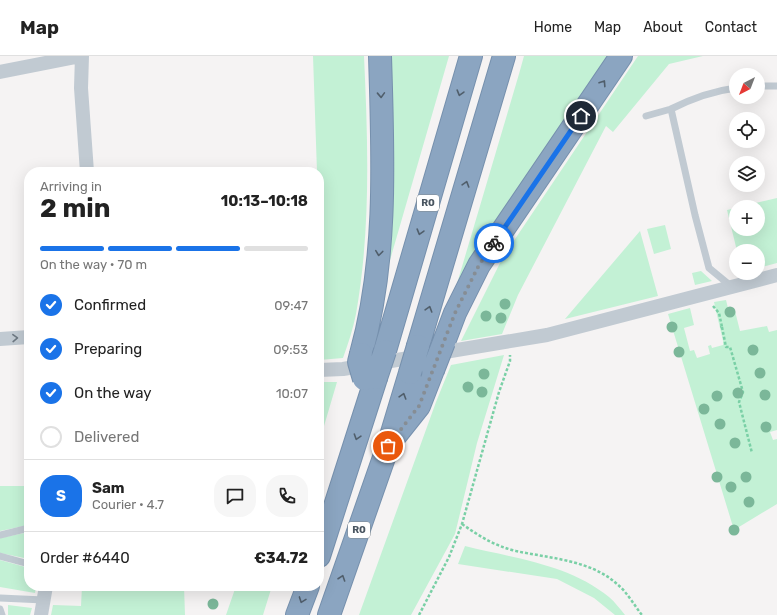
<!DOCTYPE html>
<meta charset="utf-8">
<style>
body{margin:0;font-family:Rubik,sans-serif;background:#f6f6f6;color:#222;height:100vh;display:flex;flex-direction:column;font-size:15px;white-space:nowrap}
*{box-sizing:border-box;margin:0}
p{font-size:13px;color:#767676}
.icon{flex:none;width:22px;height:22px;fill:none;stroke:currentColor;stroke-width:2;stroke-linecap:round;stroke-linejoin:round}
.map{position:relative;flex:1;overflow:hidden}
.side{position:absolute;left:24px;top:111px;width:300px;height:424px;display:flex;flex-direction:column;background:#fff;border-radius:16px;box-shadow:0 4px 16px #0002}
.side>*{flex:none}
.needle{width:26px;rotate:222deg}
.tools{position:absolute;left:729px;top:12px;display:grid;gap:8px}
.tools a{display:grid;place-items:center;width:36px;height:36px;border-radius:50%;background:#fff;box-shadow:0 4px 16px #0002;font-size:20px}
.pin{position:absolute;display:grid;place-items:center;width:34px;height:34px;color:#fff;margin:-17px;border:2px solid #fff;border-radius:50%;box-shadow:0 1px 4px #0007}
.courier{position:absolute;display:grid;place-items:center;width:40px;height:40px;margin:-20px;border:3px solid #1a73e8;border-radius:50%;background:#fff;color:#222;box-shadow:0 1px 5px #0007}
.head em{font-style:normal;font-weight:700}
.head div{display:flex;flex-direction:column-reverse}
.head{display:flex;align-items:center;justify-content:space-between;height:68px;padding:0 16px}
h1{font-size:26px;font-weight:700;line-height:30px}
.bar{display:grid;grid-template-columns:repeat(4,1fr);gap:6px 4px;align-content:center;height:48px;padding:0 16px}
.bar i{height:5px;border-radius:3px;background:#e0e0e0}
.bar .current{background:#1a73e8}
.bar p{grid-column:span 4}
.line{display:flex;align-items:center;gap:10px;padding:0 16px;border-top:1px solid #e0e0e0}
.line div{flex:1}
.round{display:grid;place-items:center;flex:none;width:42px;height:42px;border-radius:16px;background:#f6f6f6}
ol{padding:0 16px;list-style:none}
li{display:flex;align-items:center;gap:12px;height:44px}
li p{margin-inline-start:auto}
li .icon{padding:4px;border-radius:50%;background:#1a73e8;color:#fff;stroke-width:4}
li:last-child{color:#767676}
li i{width:22px;height:22px;border:2px solid #e0e0e0;border-radius:50%}
header{display:flex;align-items:center;gap:24px;box-sizing:border-box;height:56px;padding:0 20px;background:#fff;border-bottom:1px solid #e0e0e0}
header strong{font-size:19px}
nav{display:flex;gap:22px;margin-inline-start:auto;font-size:14px}
.map>svg:first-child{display:block}
.green{fill:#c3f1d5}
.lines{fill:none;stroke-linecap:round;stroke-linejoin:round}
.highway-casing{stroke:#7690ad;stroke-width:24}
.path{stroke:#7ad0a6;stroke-width:2.5;stroke-dasharray:3 2;stroke-linecap:butt}
.lane{stroke:#c1cad2;stroke-width:7}
.street{stroke:#c1cad2;stroke-width:14}
.highway{stroke:#8ba5c1;stroke-width:22}
.highway-bridge-casing{stroke:#7690ad;stroke-width:24;stroke-linecap:butt}
.highway-bridge{stroke:#8ba5c1;stroke-width:22}
.tree{fill:#7bb799}
.oneway{stroke:#505e6b}
.oneway2{stroke:#6e7983}
.done{stroke:#868d94;stroke-width:4;stroke-dasharray:0 7.2}
.route{stroke:#1a73e8;stroke-width:5}
.labels{text-anchor:middle;dominant-baseline:central;stroke-width:4;stroke-linejoin:round;paint-order:stroke}
.shield{fill:#fff;stroke:#808990;stroke-width:1}
.shield-label{font-size:10px;font-weight:bold;fill:#4a5661}
</style>
<header>
<strong>Map</strong>
<nav><a>Home</a><a>Map</a><a>About</a><a>Contact</a></nav>
</header>
<div class="map">
<svg width="777" height="559" viewBox="0 0 777 559">
<rect width="100%" height="100%" fill="#f5f3f3"/>
<path class="green" d="M313,0H364C368,86 371,173 356,258C353,273 348,288 343,302L319,304V238L321,211L319,116H317Z
M388,0H449L386,218L392,160Z
M524,0H611L448,258L519,18Z
M638,0H703L669,8L613,76L606,70L518,239L502,278L461,285L503,201Z
M777,142V207L758,212V195H737L727,154L736,152V173H758V151H739Z
M665,169L671,193L654,198L647,173Z
M640,175L658,240L565,263Z
M701,215L712,225L695,229L692,217Z
M726,244L729,256L735,255L740,275L767,270L769,276L777,274V374L770,376L773,384L777,383V448L734,474L668,258L690,252L694,269L684,272L690,295L694,294L697,302L710,298L708,290L711,289L712,292L723,289V285L714,246Z
M504,299L477,387L455,478L411,559H359L436,346L451,309Z
M319,326H337L319,387Z
M0,430H29V469L0,475Z
M29,476V503L0,497V482Z
M465,490C513,502 569,508 609,541C615,546 620,553 625,559H615L594,542L557,523L458,508Z
M0,504L29,512V530H36L35,537L0,531Z
M82,530H184L185,559H51L53,549L81,550Z
M236,530H272L263,559H226Z
M8,549L32,552L30,559H8Z"/>
<g class="lines">
<defs>
<path id="highway" d="M444,286L455,257L479,209L621,0
M418,290L504,0
M385,295L471,0
M361,298C388,201 383,100 380,0
M396,379L419,350L433,314
M319,500L376,322
M297,559L308,530
M329,559L388,390L410,317"/>
</defs>
<use href="#highway" class="highway-casing"/>
<path class="path" d="M713,250L719,257L722,271H720
M722,271L726,291H730L743,336L739,346L752,397
M462,468C479,480 495,490 516,495C548,502 591,504 617,528C627,536 634,549 642,559
M419,559L449,501L462,468L499,336L510,305V299"/>
<path class="lane" d="M758,30H777
M646,60L671,53
M732,231L709,212L695,159L671,53C693,42 712,35 736,32
M0,479L29,472
M0,500L29,508
M0,542L44,544
M0,553L2,559"/>
<path class="street" d="M82,0L81,32L87,116
M0,16L81,0
M0,283L29,281
M319,314L343,313L547,279L777,219
M41,559L46,530"/>
<use href="#highway" class="highway"/>
<defs>
<path id="highway-bridge" d="M361,298L359,306L364,323
M433,314L444,286
M410,317L418,290
M376,322L385,295"/>
</defs>
<use href="#highway-bridge" class="highway-bridge-casing"/>
<use href="#highway-bridge" class="highway-bridge"/>
</g>
<g class="tree">
<circle cx="505" cy="248" r="5.5"/>
<circle cx="730" cy="256" r="5.5"/>
<circle cx="486" cy="260" r="5.5"/>
<circle cx="501" cy="262" r="5.5"/>
<circle cx="672" cy="271" r="5.5"/>
<circle cx="753" cy="294" r="5.5"/>
<circle cx="679" cy="296" r="5.5"/>
<circle cx="760" cy="317" r="5.5"/>
<circle cx="484" cy="318" r="5.5"/>
<circle cx="468" cy="331" r="5.5"/>
<circle cx="482" cy="336" r="5.5"/>
<circle cx="738" cy="337" r="5.5"/>
<circle cx="765" cy="339" r="5.5"/>
<circle cx="717" cy="340" r="5.5"/>
<circle cx="704" cy="353" r="5.5"/>
<circle cx="720" cy="368" r="5.5"/>
<circle cx="766" cy="371" r="5.5"/>
<circle cx="735" cy="387" r="5.5"/>
<circle cx="717" cy="421" r="5.5"/>
<circle cx="746" cy="421" r="5.5"/>
<circle cx="731" cy="431" r="5.5"/>
<circle cx="749" cy="446" r="5.5"/>
<circle cx="734" cy="474" r="5.5"/>
<circle cx="213" cy="548" r="5.5"/>
</g>
<defs><path id="oneway-chevron" d="M-2-3.5L2.5 0L-2 3.5" fill="none" stroke-width="1.6" stroke-linecap="round" stroke-linejoin="round"/></defs>
<g class="oneway">
<use href="#oneway-chevron" transform="translate(603 27) rotate(-57)"/>
<use href="#oneway-chevron" transform="translate(460 37) rotate(106)"/>
<use href="#oneway-chevron" transform="translate(381 39) rotate(88)"/>
<use href="#oneway-chevron" transform="translate(466 128) rotate(-73)"/>
<use href="#oneway-chevron" transform="translate(420 176) rotate(106)"/>
<use href="#oneway-chevron" transform="translate(379 197) rotate(97)"/>
<use href="#oneway-chevron" transform="translate(429 253) rotate(-73)"/>
<use href="#oneway-chevron" transform="translate(403 340) rotate(-73)"/>
<use href="#oneway-chevron" transform="translate(357 381) rotate(108)"/>
<use href="#oneway-chevron" transform="translate(342 522) rotate(-71)"/>
<use href="#oneway-chevron" transform="translate(302 544) rotate(110)"/>
</g>
<use class="oneway2" href="#oneway-chevron" transform="translate(15 282) rotate(-2)"/>
<g class="lines">
<path class="done" d="M388,390L419,350L455,257L479,209L494,187"/>
<path class="route" d="M494,187L581,60"/>
</g>
<g class="labels">
<g class="shield">
<rect x="417" y="139" width="22" height="16" rx="3"/>
<rect x="348" y="466" width="22" height="16" rx="3"/>
</g>
<g class="shield-label">
<text x="428" y="147">R0</text>
<text x="359" y="474">R0</text>
</g>
</g>
</svg>
<div class="tools">
<a><svg class="needle" viewBox="-14 -14 28 28"><path d="M0-13l5 13h-10z" fill="#e53935"/><path d="M0 13l5-13h-10z" fill="#767676"/></svg></a>
<a><svg class="icon" aria-label="locate" viewBox="0 0 24 24"><circle cx="12" cy="12" r="6"/><path d="M12 2v4M12 18v4M2 12h4M18 12h4"/></svg></a>
<a><svg class="icon" aria-label="layers" viewBox="0 0 24 24"><path d="M12 4l9 5-9 5-9-5zM3 14l9 5 9-5"/></svg></a>
<a>+</a>
<a>−</a>
</div>
<div class="pin" style="left:388px;top:390px;background:#ea580c"><svg class="icon" aria-label="bag" viewBox="0 0 24 24"><path d="M5 8h14l-1 12H6zM9 8a3 3 0 0 1 6 0"/></svg></div>
<div class="pin" style="left:581px;top:60px;background:#1f2937"><svg class="icon" aria-label="home" viewBox="0 0 24 24"><path d="M3 11l9-7 9 7M6 9v11h12V9"/></svg></div>
<div class="courier" style="left:494px;top:187px"><svg class="icon" aria-label="bike" viewBox="0 0 24 24"><circle cx="6" cy="16" r="4"/><circle cx="18" cy="16" r="4"/><path d="M6 16l4-8h5l3 8M10 8l3 8H6M13 5h3"/></svg></div>
<section class="side">
<div class="head"><div><h1>2 min</h1><p>Arriving in</p></div><em>10:13–10:18</em></div>
<div class="bar"><i class="current"></i><i class="current"></i><i class="current"></i><i></i><p>On the way · 70 m</p></div>
<ol>
<li><svg class="icon" aria-label="check" viewBox="0 0 24 24"><path d="M5 12l5 5 9-10"/></svg>Confirmed<p>09:47</p></li>
<li><svg class="icon" aria-label="check" viewBox="0 0 24 24"><path d="M5 12l5 5 9-10"/></svg>Preparing<p>09:53</p></li>
<li><svg class="icon" aria-label="check" viewBox="0 0 24 24"><path d="M5 12l5 5 9-10"/></svg>On the way<p>10:07</p></li>
<li><i></i>Delivered</li>
</ol>
<div class="line" style="height:72px"><b class="round" style="background:#1a73e8;color:#fff">S</b><div><b>Sam</b><p>Courier · 4.7</p></div><a class="round"><svg class="icon" aria-label="chat" viewBox="0 0 24 24"><path d="M4 5h16v11H9l-5 4z"/></svg></a><a class="round"><svg class="icon" aria-label="phone" viewBox="0 0 24 24"><path d="M5 4h4l2 5-3 2q2 4 5 5l2-3 5 2v4C11 20 4 13 5 4z"/></svg></a></div>
<div class="line" style="height:52px"><div>Order #6440</div><b>€34.72</b></div>
</section>
</div>
